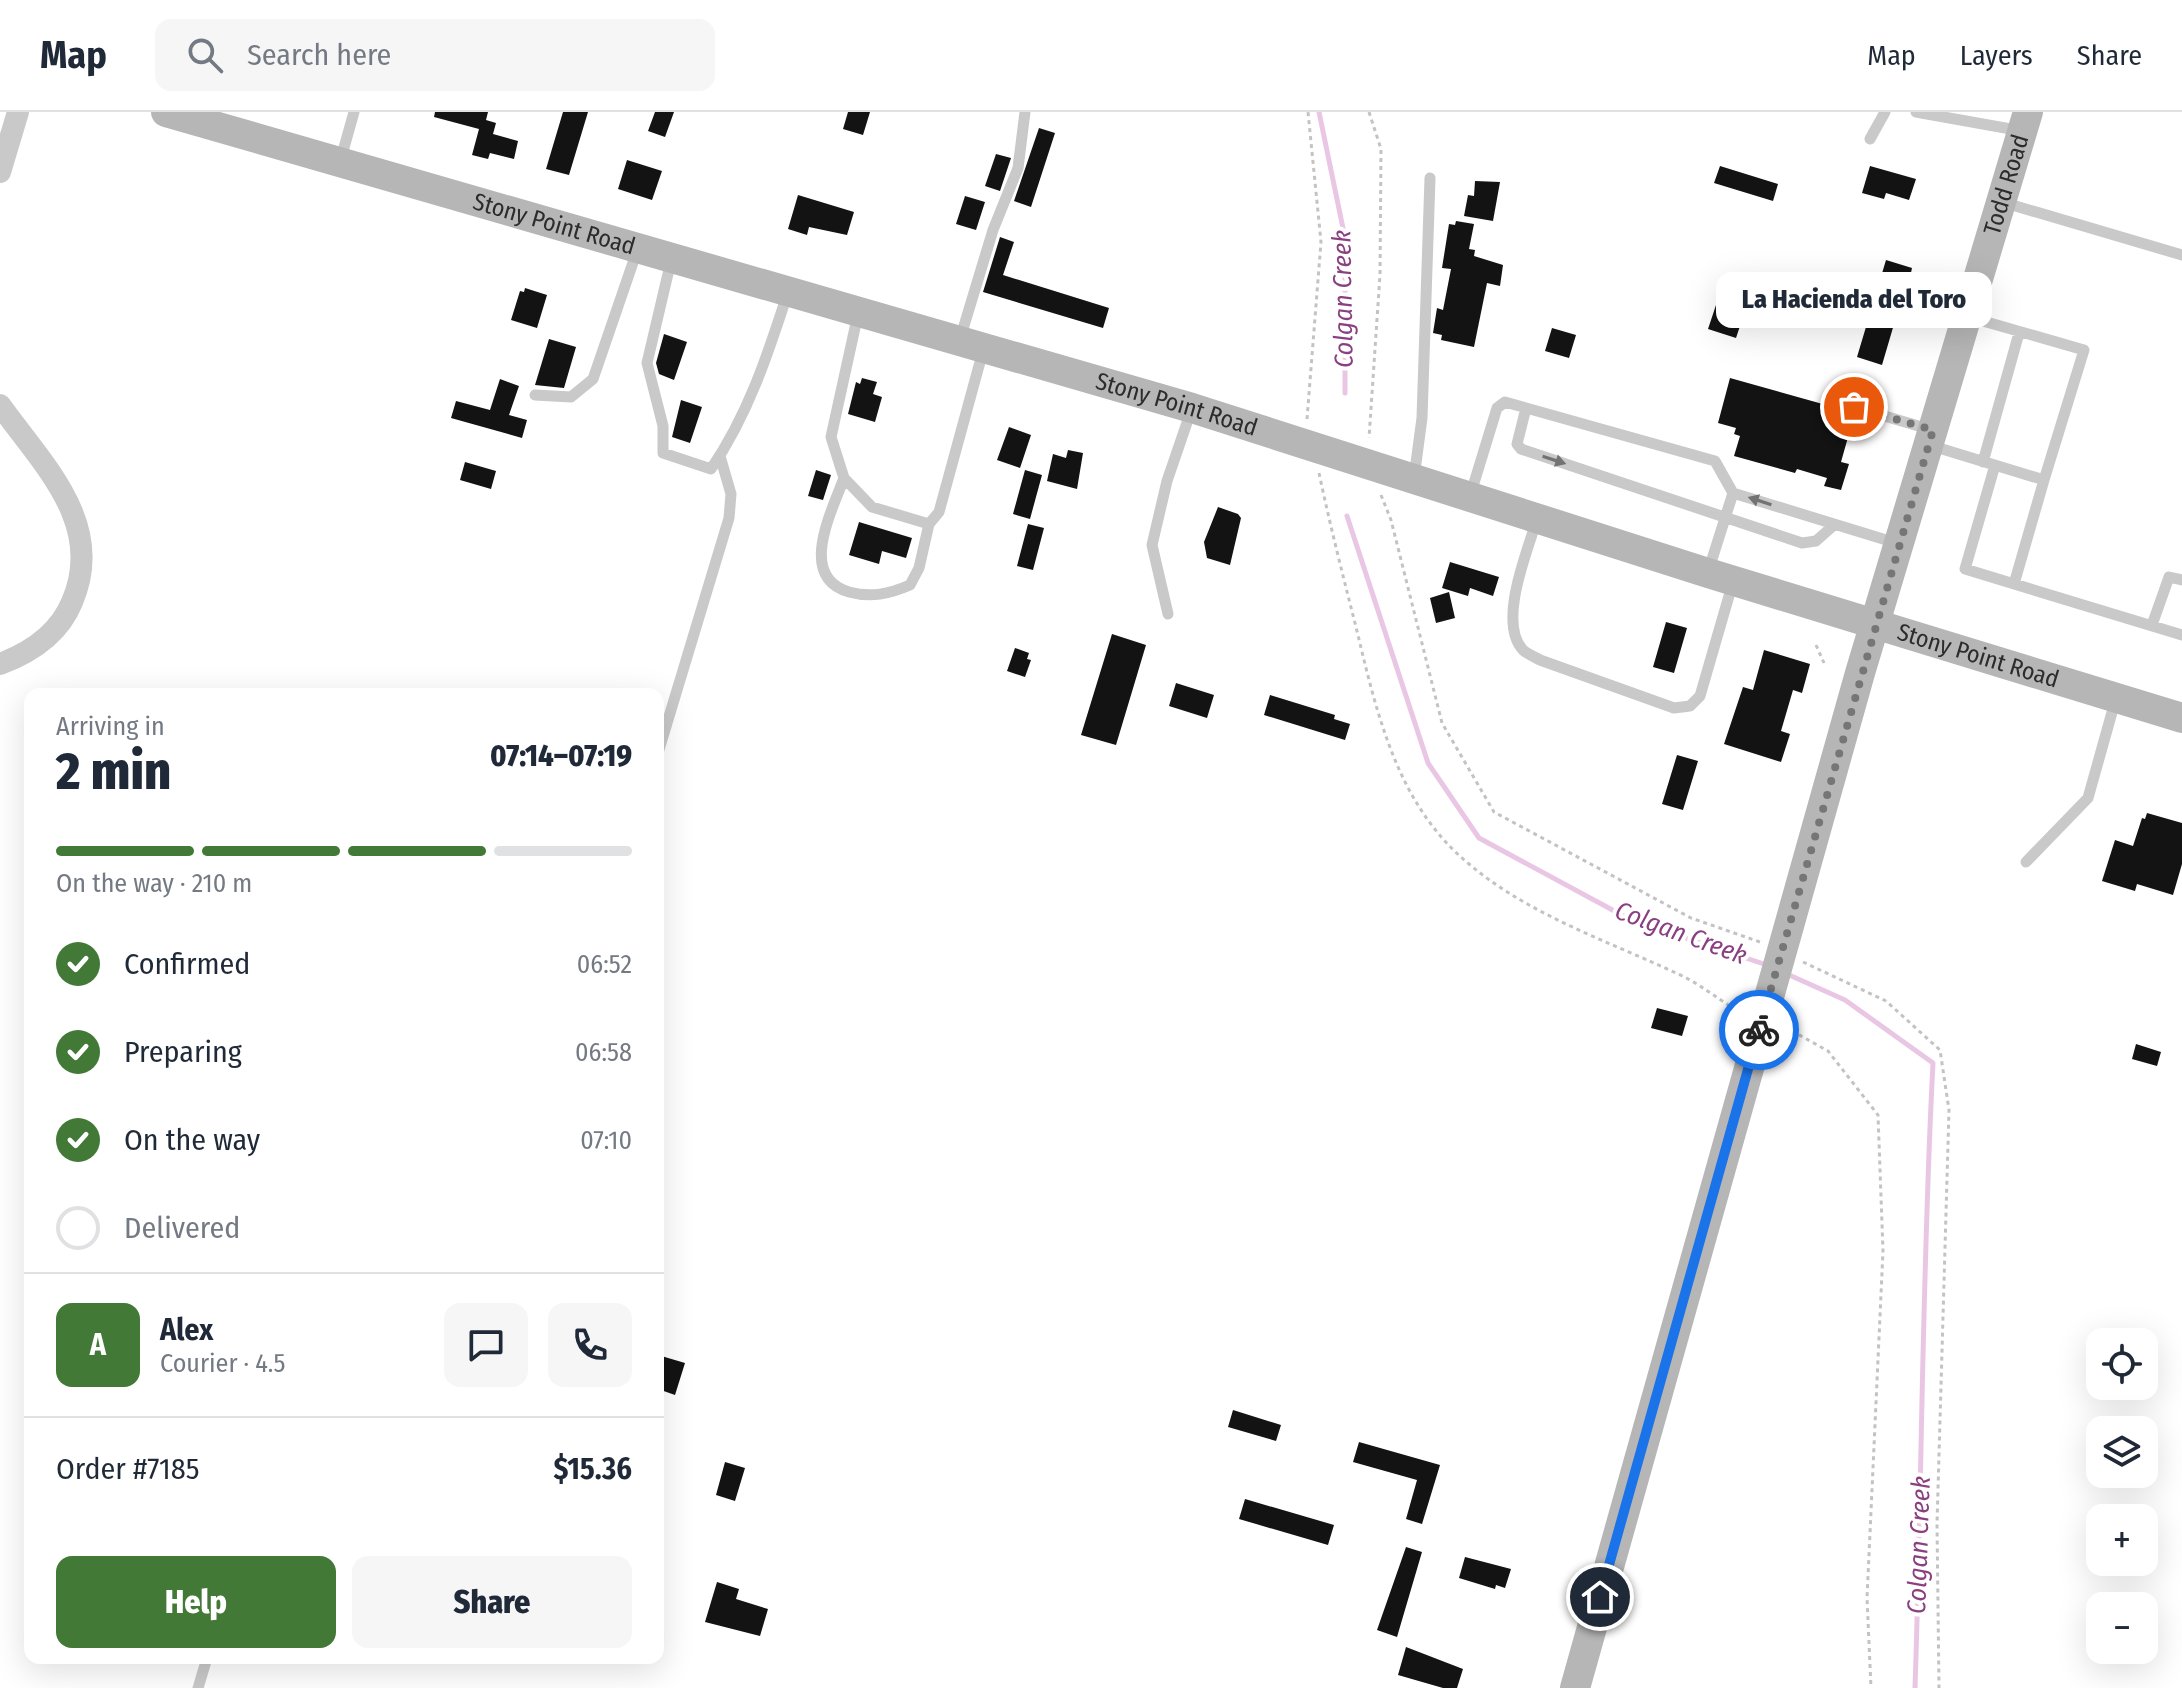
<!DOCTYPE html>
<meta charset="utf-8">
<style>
body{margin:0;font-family:"Fira Sans Condensed",sans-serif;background:#f6f6f7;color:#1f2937;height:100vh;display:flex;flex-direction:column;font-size:30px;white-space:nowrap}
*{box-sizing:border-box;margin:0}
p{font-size:26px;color:#747a83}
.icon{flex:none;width:44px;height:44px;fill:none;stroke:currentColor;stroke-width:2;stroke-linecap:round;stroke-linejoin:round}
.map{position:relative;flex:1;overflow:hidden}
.side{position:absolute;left:24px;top:576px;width:640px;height:976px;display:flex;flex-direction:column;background:#fff;border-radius:16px;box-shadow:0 8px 32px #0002}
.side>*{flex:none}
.controls{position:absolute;left:2086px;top:1216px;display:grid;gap:16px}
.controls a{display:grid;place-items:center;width:72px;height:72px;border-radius:16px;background:#fff;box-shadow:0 8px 32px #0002;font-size:40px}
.pin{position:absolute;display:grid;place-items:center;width:68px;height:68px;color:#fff;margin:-34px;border:4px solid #fff;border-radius:50%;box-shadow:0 2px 8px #0007}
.courier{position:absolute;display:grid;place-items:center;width:80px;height:80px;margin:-40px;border:6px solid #1a73e8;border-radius:50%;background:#fff;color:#222;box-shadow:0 2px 10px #0007}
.bubble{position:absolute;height:56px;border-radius:16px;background:#fff;box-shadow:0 8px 32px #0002;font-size:26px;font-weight:800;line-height:56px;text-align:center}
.summary em{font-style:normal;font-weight:800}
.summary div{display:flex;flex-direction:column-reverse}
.summary{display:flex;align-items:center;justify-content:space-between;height:136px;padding:0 32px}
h1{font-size:52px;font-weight:800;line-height:60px}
.bar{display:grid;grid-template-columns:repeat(4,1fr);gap:12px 8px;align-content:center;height:96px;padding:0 32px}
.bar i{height:10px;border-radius:6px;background:#e0e1e3}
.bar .on{background:#437937}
.bar p{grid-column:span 4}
.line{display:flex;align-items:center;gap:20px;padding:0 32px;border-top:2px solid #e0e1e3}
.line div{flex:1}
.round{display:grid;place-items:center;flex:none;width:84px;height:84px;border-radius:16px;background:#f6f6f7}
ol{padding:0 32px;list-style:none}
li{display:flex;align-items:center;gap:24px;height:88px}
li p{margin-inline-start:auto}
li .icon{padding:8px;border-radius:50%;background:#437937;color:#fff;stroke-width:4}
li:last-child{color:#747a83}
li i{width:44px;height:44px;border:4px solid #e0e1e3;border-radius:50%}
.cta{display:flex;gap:16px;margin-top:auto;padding:16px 32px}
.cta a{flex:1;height:92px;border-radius:16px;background:#437937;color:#fff;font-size:32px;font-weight:800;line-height:92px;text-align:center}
.cta a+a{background:#f6f6f7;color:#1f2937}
header{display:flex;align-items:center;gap:48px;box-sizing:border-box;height:112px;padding:0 40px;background:#fff;border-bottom:2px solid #e0e1e3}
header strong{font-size:38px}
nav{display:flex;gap:44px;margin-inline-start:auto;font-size:28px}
.search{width:560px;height:72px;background:#f6f6f7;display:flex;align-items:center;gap:20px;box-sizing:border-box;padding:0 28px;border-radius:16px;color:#747a83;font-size:30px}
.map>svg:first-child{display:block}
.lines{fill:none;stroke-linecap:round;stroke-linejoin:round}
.stream{stroke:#e9c7e4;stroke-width:5}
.building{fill:#131313}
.path{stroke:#c3c3c3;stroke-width:3;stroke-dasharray:4 4;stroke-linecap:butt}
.lane{stroke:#c9c9c9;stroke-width:11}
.street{stroke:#c9c9c9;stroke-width:22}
.secondary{stroke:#b6b6b6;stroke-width:30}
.oneway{fill:#737373}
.done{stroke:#767676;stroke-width:8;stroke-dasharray:0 14.4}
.route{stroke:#1a73e8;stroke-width:10}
.labels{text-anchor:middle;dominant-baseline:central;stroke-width:8;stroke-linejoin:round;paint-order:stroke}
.street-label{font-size:24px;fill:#2c2c2c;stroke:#fff}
.water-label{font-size:26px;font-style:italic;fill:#893f80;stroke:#fff}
</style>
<header>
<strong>Map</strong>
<div class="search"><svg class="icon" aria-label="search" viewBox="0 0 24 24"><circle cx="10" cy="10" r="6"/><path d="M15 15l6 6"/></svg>Search here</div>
<nav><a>Map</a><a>Layers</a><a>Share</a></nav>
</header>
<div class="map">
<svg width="2182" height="1576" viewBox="0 0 2182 1576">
<rect width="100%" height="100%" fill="#fff"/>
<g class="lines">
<path class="stream" d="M1319,0L1345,126V281
M1347,404L1428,651L1479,726L1631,808L1767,853
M1787,862L1845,888L1933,951C1922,1159 1922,1368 1915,1576"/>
</g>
<path class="building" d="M435,0H488L486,8L496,11L493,22L518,29L514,47L490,41L488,47L472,43L479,17L434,5Z
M563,0H588L569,63L546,57Z
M655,0H674L665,25L648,19Z
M848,0H870L863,23L843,17Z
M1039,16L1055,21L1031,95L1014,89Z
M996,42L1011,46L1000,79L985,74Z
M627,48L662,59L652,88L618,77Z
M1720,54L1778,72L1773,89L1714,71Z
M1870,54L1916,67L1909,88L1886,81L1884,87L1862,81Z
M1475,69L1500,70L1493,109L1464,104L1468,83L1474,84Z
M798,83L854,100L847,123L809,115L807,123L788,117Z
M965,84L985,90L976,118L956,112Z
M1456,109L1474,112L1469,137L1475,138L1474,144L1503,153L1500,174L1487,171L1474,235L1441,228L1442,223L1433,221L1437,196L1443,198L1451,157L1442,156L1449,112L1455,113Z
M1000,125L1014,130L1003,163L1109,196L1103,216L983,180Z
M1886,148L1912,156L1902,203L1897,202L1882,253L1857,245Z
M525,176L547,183L537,216L511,208L520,179L524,180Z
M1717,190L1745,199L1736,226L1708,217Z
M1552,216L1576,223L1569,246L1545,239Z
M664,222L687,230L674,268L659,262L656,251Z
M549,227L576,235L564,276L535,273Z
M862,266L877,270L873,282L882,285L875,310L848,302L856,270L860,272Z
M1730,266L1844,298L1854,304L1841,350L1849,352L1841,378L1824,374L1827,366L1797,357L1795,361L1734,344L1740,324L1734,322L1736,316L1718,311Z
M500,267L519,274L509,303L527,308L522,326L451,306L456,289L490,298Z
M681,288L702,295L690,331L672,325Z
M1009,315L1031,323L1020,356L997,348Z
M1068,338L1083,341L1077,377L1047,369L1053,342L1066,346Z
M465,350L496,359L491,377L460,368Z
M816,358L831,363L823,388L808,384Z
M1025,358L1042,363L1030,407L1013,402Z
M1218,395L1238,402L1241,406L1230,453L1207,446L1204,430Z
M859,410L912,426L906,446L882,439L879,452L849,443Z
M1028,412L1044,416L1033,458L1017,454Z
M1450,450L1499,465L1493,484L1470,476L1468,484L1442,476Z
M1449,480L1455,506L1436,511L1430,486Z
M1666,510L1687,516L1674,561L1653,555Z
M1112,522L1146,533L1116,633L1081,623Z
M1015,536L1029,541L1027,547L1031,548L1025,565L1007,559Z
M1764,538L1810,552L1802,581L1793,578L1781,619L1790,622L1781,650L1724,632L1743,575L1753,578Z
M1176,571L1214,583L1207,606L1169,594Z
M1270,583L1335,603L1334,607L1350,612L1345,628L1264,603Z
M1677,643L1698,649L1683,698L1662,692Z
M2147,701L2182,711V752L2173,783L2137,772L2135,779L2102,769L2115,728L2133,734L2142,706L2145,707Z
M1657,896L1688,904L1682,924L1651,916Z
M2136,932L2161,940L2157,954L2132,947Z
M658,1243L685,1251L675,1283L658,1277Z
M1233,1298L1281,1313L1276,1329L1228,1315Z
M1359,1330L1440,1353L1422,1412L1406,1407L1417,1368L1353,1350Z
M725,1350L745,1356L735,1389L716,1383Z
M1245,1387L1334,1413L1328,1433L1239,1407Z
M1406,1435L1422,1440L1397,1525L1377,1518Z
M1465,1445L1511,1457L1505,1476L1496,1473L1495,1477L1459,1466Z
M717,1470L739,1477L736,1487L768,1497L760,1524L705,1510Z
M1406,1535L1463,1557L1457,1576H1443L1398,1563Z"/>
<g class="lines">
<path class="path" d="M1369,0L1381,37L1380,163L1369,326
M1307,307L1321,130L1308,0
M1319,361C1330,413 1343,464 1356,515C1377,602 1397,693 1469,752C1529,803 1608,829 1678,862C1701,872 1718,888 1740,900
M1381,383L1391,408L1442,611L1494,700L1691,806L1760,830
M1816,533L1824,551
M1803,850L1886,889L1940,938L1949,998L1937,1412L1939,1576
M1785,915L1828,939L1878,1003L1883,1139L1867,1486L1871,1576"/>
<path class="lane" d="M1916,0L2022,19
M1870,27L1885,0
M340,50L354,0
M2002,90L2182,143
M671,149L647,251L663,314V341L711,357C748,303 768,242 788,180
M858,202L831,325L844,366L872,395L929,412L939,400L983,239
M960,227L993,118L1018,56L1025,0
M535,283L571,285L593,267L638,136
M1854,295L1932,318
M1526,296L1517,332L1521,337L1802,431L1816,429L1834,413
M1929,333L2044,368L2084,238L1969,205
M1983,350L2019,221
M1995,353L1965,457L2182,523
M844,366C832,399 797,465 849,480C871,486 889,482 910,473L919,456L929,412
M1414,366L1422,306L1430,66
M1470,384L1497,296L1505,290L1715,349L1733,381L1896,431
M1537,407C1528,438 1497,510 1523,538C1527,542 1535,545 1540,548L1674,596L1690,594L1700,584L1733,470
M1708,460L1733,381
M2014,472L2044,368
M1168,502L1152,433L1167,369L1192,296
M2152,513L2169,465L2182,468
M658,641L729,406L731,382L720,344
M2026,750L2088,686L2116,586
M198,1576L207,1546"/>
<path class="street" d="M0,60L18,0
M0,293C43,353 106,412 72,490C59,522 32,540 0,552"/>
<g class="secondary">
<path id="s1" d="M166,0L1192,296L1708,461L2182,606"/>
<path id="s2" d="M1575,1576L1860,561L2028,0"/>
</g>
</g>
<defs><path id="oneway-solid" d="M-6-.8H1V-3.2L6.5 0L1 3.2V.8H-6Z" transform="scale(2)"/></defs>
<g class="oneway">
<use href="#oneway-solid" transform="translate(1554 348) rotate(18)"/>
<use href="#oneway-solid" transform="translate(1760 389) rotate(-162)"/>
</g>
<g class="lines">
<path class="done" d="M1759,918L1933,318L1854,295"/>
<path class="route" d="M1600,1485L1759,918"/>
</g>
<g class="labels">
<g class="street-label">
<text stroke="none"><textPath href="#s2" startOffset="1564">Todd Road</textPath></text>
<text stroke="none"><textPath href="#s1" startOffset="404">Stony Point Road</textPath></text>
<text stroke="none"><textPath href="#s1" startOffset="1052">Stony Point Road</textPath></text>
<text stroke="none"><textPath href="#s1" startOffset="1892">Stony Point Road</textPath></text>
</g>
<g class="water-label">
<text transform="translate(1343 187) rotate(-91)">Colgan Creek</text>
<text transform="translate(1681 821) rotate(20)">Colgan Creek</text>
<text transform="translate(1919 1433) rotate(-88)">Colgan Creek</text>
</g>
</g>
</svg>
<div class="controls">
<a><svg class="icon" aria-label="locate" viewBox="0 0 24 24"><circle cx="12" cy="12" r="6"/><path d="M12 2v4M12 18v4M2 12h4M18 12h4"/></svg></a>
<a><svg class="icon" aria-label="layers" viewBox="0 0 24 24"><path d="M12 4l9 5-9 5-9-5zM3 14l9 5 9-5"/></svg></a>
<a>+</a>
<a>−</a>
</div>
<div class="pin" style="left:1854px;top:295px;background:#ea580c"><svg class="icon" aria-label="bag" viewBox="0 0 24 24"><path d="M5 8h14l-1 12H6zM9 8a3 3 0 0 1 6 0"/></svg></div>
<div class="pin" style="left:1600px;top:1485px;background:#1f2937"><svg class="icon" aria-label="home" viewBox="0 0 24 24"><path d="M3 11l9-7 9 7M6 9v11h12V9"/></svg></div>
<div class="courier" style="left:1759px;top:918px"><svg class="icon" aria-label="bike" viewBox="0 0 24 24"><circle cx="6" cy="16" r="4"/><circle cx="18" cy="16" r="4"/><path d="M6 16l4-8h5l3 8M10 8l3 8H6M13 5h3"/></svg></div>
<div class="bubble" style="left:1716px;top:160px;width:276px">La Hacienda del Toro</div>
<section class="side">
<div class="summary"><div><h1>2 min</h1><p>Arriving in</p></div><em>07:14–07:19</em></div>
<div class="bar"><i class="on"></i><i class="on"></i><i class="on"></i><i></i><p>On the way · 210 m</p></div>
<ol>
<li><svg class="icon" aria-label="check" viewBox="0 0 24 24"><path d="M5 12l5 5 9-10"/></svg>Confirmed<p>06:52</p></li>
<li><svg class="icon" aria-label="check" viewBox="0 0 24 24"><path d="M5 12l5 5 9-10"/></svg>Preparing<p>06:58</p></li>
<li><svg class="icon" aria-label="check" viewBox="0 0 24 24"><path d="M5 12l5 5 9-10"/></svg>On the way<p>07:10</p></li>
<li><i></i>Delivered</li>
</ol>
<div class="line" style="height:144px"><b class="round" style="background:#437937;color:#fff">A</b><div><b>Alex</b><p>Courier · 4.5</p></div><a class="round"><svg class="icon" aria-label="chat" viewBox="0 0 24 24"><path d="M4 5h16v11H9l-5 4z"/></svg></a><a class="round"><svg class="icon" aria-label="phone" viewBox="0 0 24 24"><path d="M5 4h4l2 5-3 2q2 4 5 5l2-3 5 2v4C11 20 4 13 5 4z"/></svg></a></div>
<div class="line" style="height:104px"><div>Order #7185</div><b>$15.36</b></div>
<div class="cta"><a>Help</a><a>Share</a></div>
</section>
</div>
